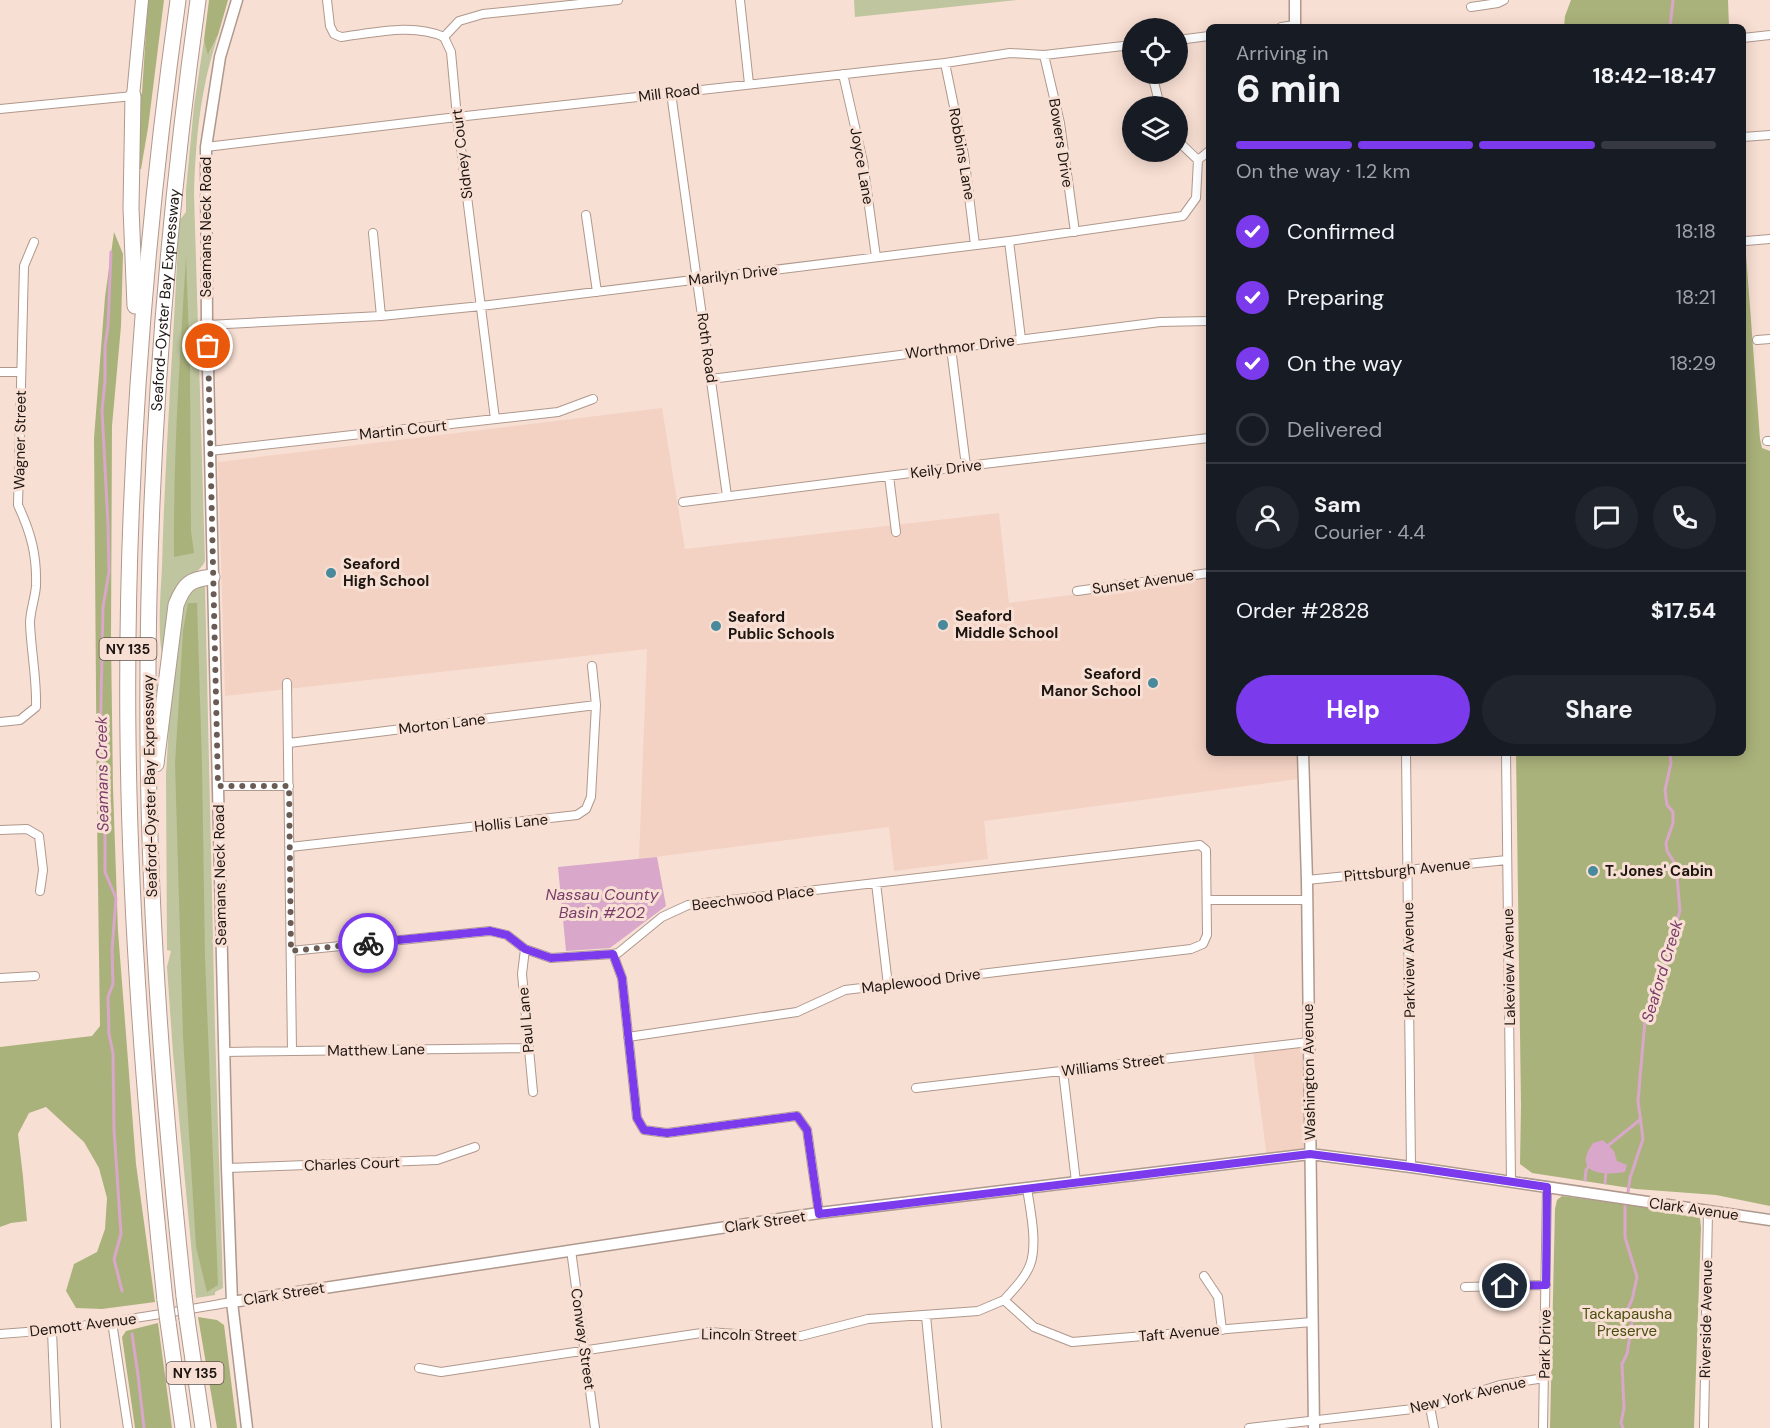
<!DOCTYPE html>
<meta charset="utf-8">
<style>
body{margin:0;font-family:"DM Sans",sans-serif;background:#20242c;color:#f1f3f6;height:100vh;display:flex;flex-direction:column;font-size:22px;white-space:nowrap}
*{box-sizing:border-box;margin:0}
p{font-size:20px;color:#9ea1a6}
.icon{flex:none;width:33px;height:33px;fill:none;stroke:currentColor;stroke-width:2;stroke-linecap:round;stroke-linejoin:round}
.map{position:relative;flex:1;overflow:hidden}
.sheet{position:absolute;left:1206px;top:24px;width:540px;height:732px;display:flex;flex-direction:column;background:#171b24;border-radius:9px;box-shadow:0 3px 15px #0003}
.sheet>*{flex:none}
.controls{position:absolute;left:1122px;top:18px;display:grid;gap:12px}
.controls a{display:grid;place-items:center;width:66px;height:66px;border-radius:50%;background:#171b24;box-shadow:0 3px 15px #0003;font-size:30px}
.pin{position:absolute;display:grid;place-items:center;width:51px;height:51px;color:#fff;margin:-26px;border:3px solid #fff;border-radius:50%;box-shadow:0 2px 6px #0007}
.courier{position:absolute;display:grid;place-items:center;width:60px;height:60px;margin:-30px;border:4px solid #7c3aed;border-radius:50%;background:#fff;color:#222;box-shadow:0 2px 8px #0007}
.headline em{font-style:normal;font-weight:700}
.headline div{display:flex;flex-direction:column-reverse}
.headline{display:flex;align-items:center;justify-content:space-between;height:102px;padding:0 30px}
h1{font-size:39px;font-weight:700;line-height:45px}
.bar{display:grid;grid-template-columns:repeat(4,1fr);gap:9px 6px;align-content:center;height:72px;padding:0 30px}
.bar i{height:8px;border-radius:4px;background:#363941}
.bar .on{background:#7c3aed}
.bar p{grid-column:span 4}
.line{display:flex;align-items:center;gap:15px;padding:0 30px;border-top:2px solid #363941}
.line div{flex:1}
.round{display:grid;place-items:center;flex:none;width:63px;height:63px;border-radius:32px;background:#20242c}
ol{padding:0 30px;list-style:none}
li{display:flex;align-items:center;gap:18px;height:66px}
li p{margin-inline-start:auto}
li .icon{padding:6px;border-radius:50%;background:#7c3aed;color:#fff;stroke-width:4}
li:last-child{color:#9ea1a6}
li i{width:33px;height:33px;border:3px solid #363941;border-radius:50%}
.primary-button{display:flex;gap:12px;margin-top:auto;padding:12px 30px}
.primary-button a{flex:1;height:69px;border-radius:36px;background:#7c3aed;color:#fff;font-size:24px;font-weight:700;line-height:69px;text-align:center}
.primary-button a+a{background:#20242c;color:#f1f3f6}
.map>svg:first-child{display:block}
.built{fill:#f3d2c3}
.green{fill:#bfc59f}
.forest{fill:#aab27b}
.water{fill:#d9a7ca}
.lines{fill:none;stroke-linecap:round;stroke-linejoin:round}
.stream{stroke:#d9a7ca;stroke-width:3}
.minor-casing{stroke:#af988d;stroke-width:10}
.tertiary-casing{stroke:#af988d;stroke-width:13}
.secondary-casing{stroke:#af988d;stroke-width:14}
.motorway-casing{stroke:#af988d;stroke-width:17}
.minor{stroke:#fff;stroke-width:8}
.tertiary{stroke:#fff;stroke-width:10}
.secondary{stroke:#fff;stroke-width:12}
.motorway{stroke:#fff;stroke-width:15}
.motorway-bridge-casing{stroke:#af988d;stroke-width:17;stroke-linecap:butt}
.motorway-bridge{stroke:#fff;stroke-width:15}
.done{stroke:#6a5c55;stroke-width:6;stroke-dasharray:0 10.8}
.route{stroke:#7c3aed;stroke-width:8}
.poi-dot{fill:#48899c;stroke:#f8dfd3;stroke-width:2}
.labels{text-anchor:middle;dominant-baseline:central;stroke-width:6;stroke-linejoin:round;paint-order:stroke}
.shield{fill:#f8dfd3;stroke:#5f524b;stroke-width:1.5}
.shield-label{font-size:14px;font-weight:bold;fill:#1d1511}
.street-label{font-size:15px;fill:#1d1511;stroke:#f8dfd3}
.poi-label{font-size:15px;font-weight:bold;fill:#1d1511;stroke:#f8dfd3;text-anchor:start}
.park-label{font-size:15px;fill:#484e0d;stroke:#f8dfd3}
.water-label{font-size:16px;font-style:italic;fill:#7a3c6a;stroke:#f8dfd3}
</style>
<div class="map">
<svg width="1770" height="1428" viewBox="0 0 1770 1428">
<rect width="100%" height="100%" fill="#f8dfd3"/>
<path class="built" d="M662,408L685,549L999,513L1009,603L1209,577V753H1298V779L984,821L988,859L894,871L889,827L639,859L647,649L225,696L218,462Z
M1307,1045L1308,1153L1267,1158L1253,1051Z"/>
<path class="green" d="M854,0H1017L855,17Z
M218,35C200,91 196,136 194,194L205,561C201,572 187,575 179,587C172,597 167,647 165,662C156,647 161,587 162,567C165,452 174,337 179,221L186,212V190L194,106L204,40L209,54Z
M203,582L205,586L215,1030L223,1288L215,1292V1295L196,1298L173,1053L167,967L171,951L167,950L166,775L172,673L182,597Z"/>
<path class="forest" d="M148,0H164L148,128L141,169L134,168L137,101L142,93Z
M209,0H228L218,35L208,55L204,40Z
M1571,0H1728L1729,27H1564L1565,16Z
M1743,215L1760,439L1762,448L1770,451V1206L1716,1195L1636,1189L1532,1173L1520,1164L1521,1105L1516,753H1743Z
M114,232L123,254L121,326L112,426L111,640L113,788L118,931L136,1164L155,1302L102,1309L76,1308L66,1291L74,1264L97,1252L105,1229L107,1198L99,1168L84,1142L46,1107L29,1113L18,1134L23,1177L27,1221L11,1223L0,1227V1047L92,1036L100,1026L97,816L94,438L105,297Z
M186,256L190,366L191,531L194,553L174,557C173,456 180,356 186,256Z
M188,603H197L202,763L205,957L218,1285L207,1292L196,1247L183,1037L175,764L183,631Z
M1562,1196L1639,1206L1700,1218L1701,1228L1694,1428H1550L1555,1209L1557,1200Z
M198,1317L217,1320L224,1325L237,1428H217Z
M158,1323L172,1428H135L122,1337L126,1331Z"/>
<path class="water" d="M657,857L666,906L610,948L566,951L558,867Z
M1603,1140L1614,1151L1617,1161L1627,1165L1625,1172C1601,1176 1572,1173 1593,1143Z"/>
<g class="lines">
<path class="stream" d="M1670,27L1673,0
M111,252L108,326L105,347V381L102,410L108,524L109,572L103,607L100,749L105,831V872L116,898L112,950L113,984L108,997L109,1034L113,1053L114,1129L121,1234L114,1259L122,1291
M1605,1148L1641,1119
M1585,1180L1586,1170L1589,1166
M1605,1183L1606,1172
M1628,1192L1630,1178L1643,1139L1638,1101L1645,1020L1652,995L1663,980L1674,930L1680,911L1676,865L1667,851L1666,843L1673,823V812L1667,805L1665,790L1671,763L1670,753
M132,1334L138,1375L144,1428
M1623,1428L1621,1423L1624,1408L1622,1364L1627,1354L1632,1323L1628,1308L1632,1300L1637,1277L1625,1237V1206"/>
<defs>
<path id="minor" d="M327,0L330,26L334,34L341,37C374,33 413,23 444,37L451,52L457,117L495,419
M740,0L749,84
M1471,7L1498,3L1504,0
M1281,27L1295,25
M444,37L459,21L483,14L618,0
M1743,38L1770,35
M1178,40L1209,36
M1044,55L1060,123L1075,232
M945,63L964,155L975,245
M843,74L863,162L876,257
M1152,74L1160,106
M671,93L727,496
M0,109L133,96
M1743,137L1770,135
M1178,141L1198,160
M206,147L457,117L945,63L1010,53L1044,55L1132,45
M586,215L597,292
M373,233L381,316
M1009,241L1021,339
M1746,241L1770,239
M207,325L381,316L481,306L1009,241L1183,216L1196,198L1198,160L1209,151
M1757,340L1770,339
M951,348L966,466
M0,372H21
M711,379L1160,322L1209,321
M1767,441H1770
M210,451L558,412L593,399
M889,476L896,532
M683,502L966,466L1209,438
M1077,591L1209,573
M287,683L292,1051
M0,722L20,720L36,707C37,679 31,651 30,623C30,611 35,599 36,586C37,555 31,533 18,505L24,266L34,242
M289,743L596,705
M1406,753L1411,1167
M1506,753L1511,1181
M218,786H289
M0,830L27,829L39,836L43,870L40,891
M290,847L577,815L586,809L591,797L596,705L592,666
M1307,880L1507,860
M876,883L888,985
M1207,900H1306
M525,949L522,974L533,1092
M291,951L490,931L507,935L525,949L551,958L613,954L618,953L662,917L688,905L1200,845L1206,850L1207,935L1203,944L1191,949L845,990L797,1012L628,1037
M613,954L622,978L637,1118L644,1130L667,1133L797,1116L807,1130L819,1213
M0,978L35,976
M224,1052L528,1048
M1063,1071L1076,1182
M916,1088L1309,1042
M227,1168L437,1160L475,1147
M571,1250L595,1428
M1204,1276L1218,1297L1222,1330
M1465,1287L1546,1285
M1004,1300C1014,1289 1025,1278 1030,1265C1038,1244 1030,1209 1027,1188
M926,1316L937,1428
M112,1322L128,1428
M52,1331L56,1428
M0,1334C78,1329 155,1315 232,1302
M419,1368L441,1372L708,1332L764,1336H801L868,1319L978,1311L1004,1300L1034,1327L1072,1342L1312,1322
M1430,1407L1434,1428
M1249,1428L1430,1407L1500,1385L1544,1378
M1543,1428L1547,1187
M1704,1428L1708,1211"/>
<path id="tertiary" d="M237,0L220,57L206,147L207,325L227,1168L232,1302L247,1428
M1295,0V27
M1303,753L1307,880L1314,1428
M232,1302L819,1213L1310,1154L1411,1167L1770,1220"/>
<path id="secondary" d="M133,96L142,0"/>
<g id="motorway">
<path d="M133,96L131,208L135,306"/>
<path d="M156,764L176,605C184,584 190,579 212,577"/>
<path id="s1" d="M184,1296C164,1110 149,923 148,736C146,489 164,244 198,0"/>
<path d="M165,1300C145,1113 130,926 128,738C125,491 144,244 178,0"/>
<path d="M187,1319L203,1428"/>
<path d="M168,1322L183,1428"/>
</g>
</defs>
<use href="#minor" class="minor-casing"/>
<use href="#tertiary" class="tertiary-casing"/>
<use href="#secondary" class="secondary-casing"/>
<use href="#motorway" class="motorway-casing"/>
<use href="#minor" class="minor"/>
<use href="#tertiary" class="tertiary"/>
<use href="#secondary" class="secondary"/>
<use href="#motorway" class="motorway"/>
<defs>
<path id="motorway-bridge" d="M184,1296L187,1319
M165,1300L168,1322"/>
</defs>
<use href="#motorway-bridge" class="motorway-bridge-casing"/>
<use href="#motorway-bridge" class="motorway-bridge"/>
</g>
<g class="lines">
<path class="done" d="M208,346L218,786H289L291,951L368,943"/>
<path class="route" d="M368,943L490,931L507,935L525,949L551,958L613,954L622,978L637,1118L644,1130L667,1133L797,1116L807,1130L819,1214L1310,1154L1411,1167L1547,1187L1546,1285L1505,1286"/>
</g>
<g class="poi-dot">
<circle cx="331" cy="573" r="6"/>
<circle cx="943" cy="625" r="6"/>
<circle cx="716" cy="626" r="6"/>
<circle cx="1153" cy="683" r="6"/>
<circle cx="1593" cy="871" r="6"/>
</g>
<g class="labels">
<g class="shield">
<rect x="99.5" y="638" width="57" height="22" rx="4.5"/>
<rect x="166.5" y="1362" width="57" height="22" rx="4.5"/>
</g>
<g class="shield-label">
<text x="128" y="649">NY 135</text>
<text x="195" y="1373">NY 135</text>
</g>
<g class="street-label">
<text transform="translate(669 93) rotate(-7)">Mill Road</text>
<text transform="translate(1061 143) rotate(81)">Bowers Drive</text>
<text transform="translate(462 154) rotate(-97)">Sidney Court</text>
<text transform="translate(962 154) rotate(80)">Robbins Lane</text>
<text transform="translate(862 166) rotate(80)">Joyce Lane</text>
<text transform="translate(206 227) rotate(-90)">Seamans Neck Road</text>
<text transform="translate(733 275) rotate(-7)">Marilyn Drive</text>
<text stroke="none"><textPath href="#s1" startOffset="998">Seaford-Oyster Bay Expressway</textPath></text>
<text transform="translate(960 347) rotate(-7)">Worthmor Drive</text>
<text transform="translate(707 348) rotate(82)">Roth Road</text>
<text transform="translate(403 430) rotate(-6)">Martin Court</text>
<text transform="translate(20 440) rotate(-89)">Wagner Street</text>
<text transform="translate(946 469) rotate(-7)">Keily Drive</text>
<text transform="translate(1143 582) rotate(-8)">Sunset Avenue</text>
<text transform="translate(442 724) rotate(-7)">Morton Lane</text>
<text transform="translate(150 786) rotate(-91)">Seaford-Oyster Bay Expressway</text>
<text transform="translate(511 823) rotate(-6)">Hollis Lane</text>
<text transform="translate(1407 870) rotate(-6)">Pittsburgh Avenue</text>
<text transform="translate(220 875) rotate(-91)">Seamans Neck Road</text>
<text transform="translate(753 898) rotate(-7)">Beechwood Place</text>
<text transform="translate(1409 960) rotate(-91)">Parkview Avenue</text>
<text transform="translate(1509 967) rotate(-91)">Lakeview Avenue</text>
<text transform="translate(921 981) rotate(-7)">Maplewood Drive</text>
<text transform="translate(526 1020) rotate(-95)">Paul Lane</text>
<text transform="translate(376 1050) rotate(-1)">Matthew Lane</text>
<text transform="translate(1113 1065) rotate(-7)">Williams Street</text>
<text transform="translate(1309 1072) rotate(-91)">Washington Avenue</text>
<text transform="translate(352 1164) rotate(-2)">Charles Court</text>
<text transform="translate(1694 1209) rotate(8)">Clark Avenue</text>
<text transform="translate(765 1222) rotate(-8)">Clark Street</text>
<text transform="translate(284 1294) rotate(-9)">Clark Street</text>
<text transform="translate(1706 1319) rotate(-89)">Riverside Avenue</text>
<text transform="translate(83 1325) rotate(-7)">Demott Avenue</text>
<text transform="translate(1179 1333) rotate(-5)">Taft Avenue</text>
<text transform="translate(749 1335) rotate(1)">Lincoln Street</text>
<text transform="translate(583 1339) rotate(82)">Conway Street</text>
<text transform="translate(1545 1344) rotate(-89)">Park Drive</text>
<text transform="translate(1468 1395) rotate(-13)">New York Avenue</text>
</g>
<g class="poi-label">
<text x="343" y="564">Seaford<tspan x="343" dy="17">High School</tspan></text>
<text x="955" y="616">Seaford<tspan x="955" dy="17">Middle School</tspan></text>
<text x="728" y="617">Seaford<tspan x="728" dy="17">Public Schools</tspan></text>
<text x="1141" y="674" text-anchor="end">Seaford<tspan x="1141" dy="17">Manor School</tspan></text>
<text x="1605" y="871">T. Jones' Cabin</text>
</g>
<g class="park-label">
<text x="1627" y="1314">Tackapausha<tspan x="1627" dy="17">Preserve</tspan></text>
</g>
<g class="water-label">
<text transform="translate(102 774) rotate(-91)">Seamans Creek</text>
<text x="602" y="894">Nassau County<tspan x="602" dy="18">Basin #202</tspan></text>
<text transform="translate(1662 971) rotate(-73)">Seaford Creek</text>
</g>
</g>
</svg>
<div class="controls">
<a><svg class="icon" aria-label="locate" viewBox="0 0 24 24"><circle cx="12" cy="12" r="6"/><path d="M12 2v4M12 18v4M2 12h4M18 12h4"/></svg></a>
<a><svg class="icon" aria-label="layers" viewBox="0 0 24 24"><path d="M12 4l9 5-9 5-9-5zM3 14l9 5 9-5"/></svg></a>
</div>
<div class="pin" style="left:208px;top:346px;background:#ea580c"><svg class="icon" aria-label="bag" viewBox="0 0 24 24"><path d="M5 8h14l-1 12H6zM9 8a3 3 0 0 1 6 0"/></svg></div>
<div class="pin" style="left:1505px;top:1286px;background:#1f2937"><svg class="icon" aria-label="home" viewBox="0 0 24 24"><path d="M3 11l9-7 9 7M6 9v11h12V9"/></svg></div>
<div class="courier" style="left:368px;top:943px"><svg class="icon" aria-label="bike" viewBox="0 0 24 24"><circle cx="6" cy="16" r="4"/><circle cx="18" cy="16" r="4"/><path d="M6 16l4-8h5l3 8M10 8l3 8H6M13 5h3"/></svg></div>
<section class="sheet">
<div class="headline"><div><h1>6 min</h1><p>Arriving in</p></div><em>18:42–18:47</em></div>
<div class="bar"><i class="on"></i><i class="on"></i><i class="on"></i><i></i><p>On the way · 1.2 km</p></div>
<ol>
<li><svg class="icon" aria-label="check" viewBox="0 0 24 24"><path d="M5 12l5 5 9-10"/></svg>Confirmed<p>18:18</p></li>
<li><svg class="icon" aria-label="check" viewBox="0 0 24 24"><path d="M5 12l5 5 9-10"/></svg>Preparing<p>18:21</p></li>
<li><svg class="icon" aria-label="check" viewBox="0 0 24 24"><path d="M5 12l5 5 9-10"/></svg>On the way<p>18:29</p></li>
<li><i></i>Delivered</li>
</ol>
<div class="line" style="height:108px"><a class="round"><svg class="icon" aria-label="person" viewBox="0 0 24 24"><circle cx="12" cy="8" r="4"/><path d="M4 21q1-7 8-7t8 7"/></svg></a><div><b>Sam</b><p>Courier · 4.4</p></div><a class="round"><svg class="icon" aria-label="chat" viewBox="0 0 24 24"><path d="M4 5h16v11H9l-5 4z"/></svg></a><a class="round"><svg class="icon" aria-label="phone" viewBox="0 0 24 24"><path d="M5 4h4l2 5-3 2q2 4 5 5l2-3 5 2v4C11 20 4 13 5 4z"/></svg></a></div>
<div class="line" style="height:78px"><div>Order #2828</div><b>$17.54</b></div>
<div class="primary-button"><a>Help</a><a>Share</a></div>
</section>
</div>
